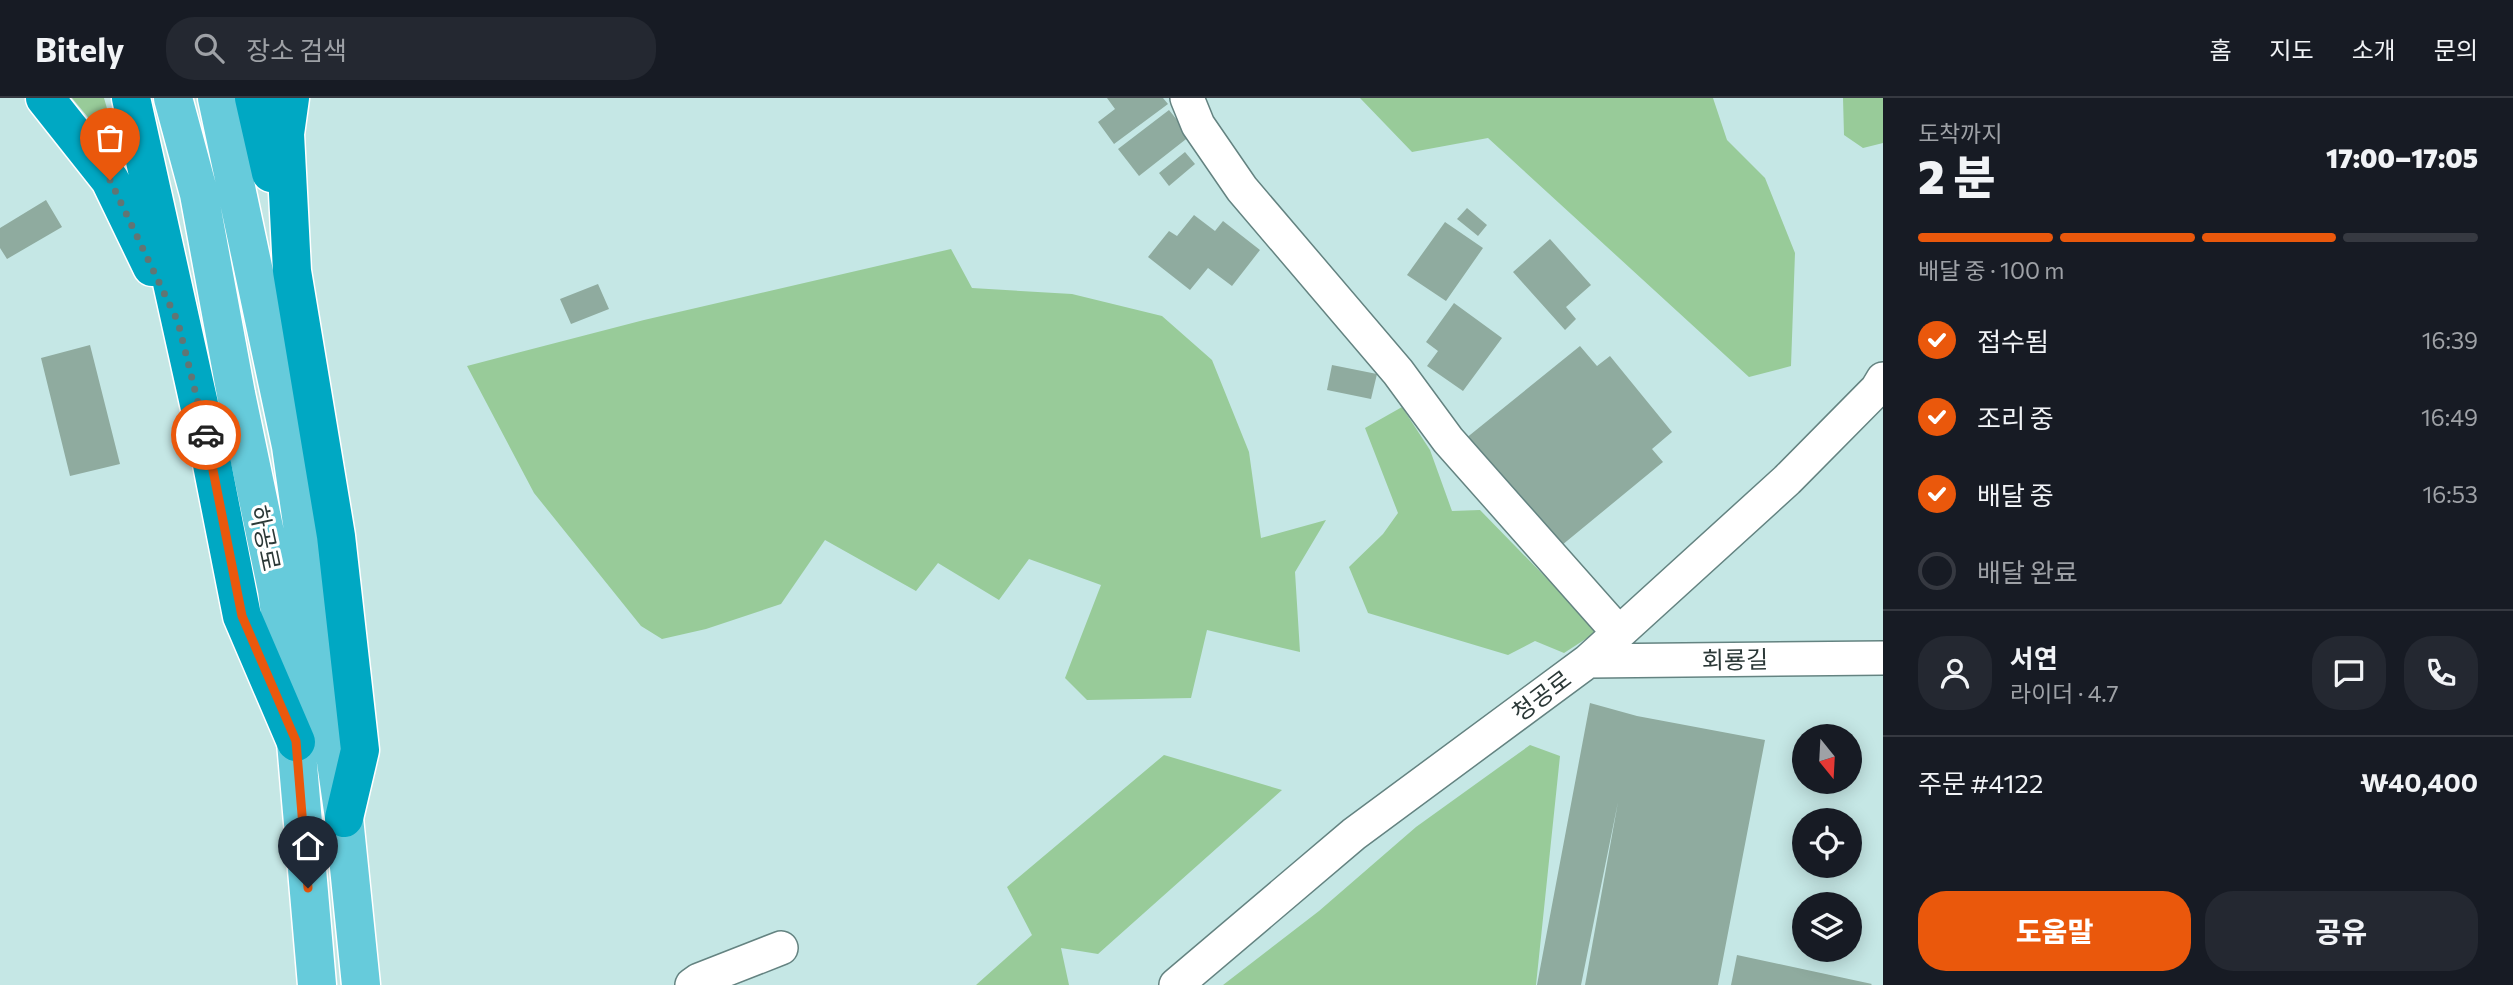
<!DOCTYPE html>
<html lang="ko">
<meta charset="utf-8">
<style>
body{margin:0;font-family:Commissioner,"Noto Sans KR",sans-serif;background:#242831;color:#f1f3f6;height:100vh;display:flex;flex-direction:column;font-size:26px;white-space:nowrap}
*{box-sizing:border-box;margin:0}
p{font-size:23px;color:#9ea1a6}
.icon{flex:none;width:38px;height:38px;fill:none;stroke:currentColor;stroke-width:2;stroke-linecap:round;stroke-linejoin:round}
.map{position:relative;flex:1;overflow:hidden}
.side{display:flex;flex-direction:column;background:#171b24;width:630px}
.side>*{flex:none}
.needle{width:46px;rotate:162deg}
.fabs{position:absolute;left:1792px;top:626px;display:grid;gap:14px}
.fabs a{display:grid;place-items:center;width:70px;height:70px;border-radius:50%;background:#171b24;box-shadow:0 4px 18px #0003;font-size:35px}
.pin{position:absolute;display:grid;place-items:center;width:60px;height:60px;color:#fff;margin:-72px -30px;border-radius:50% 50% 50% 0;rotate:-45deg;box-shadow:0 0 7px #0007}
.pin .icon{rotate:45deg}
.courier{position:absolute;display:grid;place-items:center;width:70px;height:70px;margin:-35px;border:5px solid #ea580c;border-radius:50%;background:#fff;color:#222;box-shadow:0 2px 9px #0007}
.summary em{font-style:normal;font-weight:800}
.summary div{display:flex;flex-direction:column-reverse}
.summary{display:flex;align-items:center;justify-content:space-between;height:119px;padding:0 35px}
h1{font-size:46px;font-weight:800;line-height:52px}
.bar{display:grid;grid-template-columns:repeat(4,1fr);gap:10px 7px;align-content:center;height:84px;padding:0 35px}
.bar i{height:9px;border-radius:5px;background:#363941}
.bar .active{background:#ea580c}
.bar p{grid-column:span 4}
.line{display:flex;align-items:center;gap:18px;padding:0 35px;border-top:2px solid #363941}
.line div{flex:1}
.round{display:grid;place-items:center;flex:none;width:74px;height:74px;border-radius:28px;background:#242831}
ol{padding:0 35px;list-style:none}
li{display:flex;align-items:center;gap:21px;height:77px}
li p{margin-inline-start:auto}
li .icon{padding:7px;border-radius:50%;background:#ea580c;color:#fff;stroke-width:4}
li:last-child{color:#9ea1a6}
li i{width:38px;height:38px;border:4px solid #363941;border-radius:50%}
.cta{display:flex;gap:14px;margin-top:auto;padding:14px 35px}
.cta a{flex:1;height:80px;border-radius:28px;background:#ea580c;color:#fff;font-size:28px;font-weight:800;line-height:80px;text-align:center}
.cta a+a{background:#242831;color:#f1f3f6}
header{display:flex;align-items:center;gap:42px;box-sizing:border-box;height:98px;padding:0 35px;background:#171b24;border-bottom:2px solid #363941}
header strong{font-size:33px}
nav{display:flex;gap:38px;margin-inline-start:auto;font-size:24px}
.search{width:490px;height:63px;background:#242831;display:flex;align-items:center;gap:18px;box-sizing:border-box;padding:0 24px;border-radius:28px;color:#9ea1a6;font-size:26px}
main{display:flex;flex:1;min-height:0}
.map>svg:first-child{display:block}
.green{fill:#98cb99}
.building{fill:#8fab9f}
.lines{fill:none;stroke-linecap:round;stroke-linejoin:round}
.minor-casing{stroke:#648381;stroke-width:36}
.major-casing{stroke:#fff;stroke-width:41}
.highway-casing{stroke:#fff;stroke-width:41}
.minor{stroke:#fff;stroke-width:33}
.major{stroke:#66cbdb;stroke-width:38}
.highway{stroke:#00a8c3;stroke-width:38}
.done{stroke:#617574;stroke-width:7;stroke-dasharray:0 12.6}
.route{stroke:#ea580c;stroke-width:9}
.labels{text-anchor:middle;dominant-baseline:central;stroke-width:6;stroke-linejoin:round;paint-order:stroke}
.street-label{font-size:24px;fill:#2b3837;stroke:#fff}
</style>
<header>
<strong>Bitely</strong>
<div class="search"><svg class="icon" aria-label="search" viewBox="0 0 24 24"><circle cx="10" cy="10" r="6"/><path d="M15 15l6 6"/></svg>장소 검색</div>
<nav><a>홈</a><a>지도</a><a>소개</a><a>문의</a></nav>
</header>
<main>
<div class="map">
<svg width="1883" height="887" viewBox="0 0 1883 887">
<rect width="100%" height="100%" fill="#c5e7e5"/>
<path class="green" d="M72,0H104L121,59Z
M1360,0H1713L1727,42L1765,80L1795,155L1791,268L1749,279L1488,40L1412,54Z
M1843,0H1883V45L1863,50L1844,37Z
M951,151L972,190L1072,196L1162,218L1212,262L1249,354L1261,440L1326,422L1295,474L1300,554L1207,532L1191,600L1087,602L1065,580L1101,487L1029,461L999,502L938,465L916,493L825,442L781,506L706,531L662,541L641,528L534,395L467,268L644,222Z
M1402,309L1430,352L1452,413L1480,412L1598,533L1564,555L1535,543L1508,557L1368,515L1349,469L1383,436L1398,415L1365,330Z
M1530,647L1560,658L1536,887H1223L1319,813L1416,729Z
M1164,657L1282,692L1098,856L1061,850L1069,887H976L1032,837L1007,789Z"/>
<path class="building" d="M1107,0H1163L1168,6L1114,46L1098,24L1115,11Z
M1169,12L1190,38L1139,78L1118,51Z
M1185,54L1195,66L1169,88L1159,75Z
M46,102L62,129L7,161L0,150V130Z
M1467,110L1487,127L1478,138L1457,121Z
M1194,117L1215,133L1223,123L1260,152L1232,188L1208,170L1190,192L1148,159L1169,133L1177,138Z
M1445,124L1483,150L1446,203L1407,177Z
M1550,141L1591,187L1566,209L1576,221L1565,232L1513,174Z
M598,186L609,211L571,226L560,201Z
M1454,205L1502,240L1463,293L1427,268L1438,253L1426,244Z
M90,247L120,366L70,378L41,260Z
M1580,248L1597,268L1610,258L1672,334L1652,351L1663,364L1556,452L1465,341Z
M1332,267L1377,276L1371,301L1327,292Z
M1590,605L1637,618L1765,642L1718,887H1585L1618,704L1581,887H1537Z
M1737,857L1872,886L1871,887H1731Z"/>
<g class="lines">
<defs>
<path id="minor" d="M1187,0L1198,27L1242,91L1398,274L1448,342L1619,535
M1588,563L1883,560
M692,887L699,882L781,850
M1176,887L1354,736L1588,563L1787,382L1877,291L1883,281"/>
<path id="major" d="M173,0L199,96L236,296L277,492L296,644L317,887
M217,0L291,348L344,720L361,887"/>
<path id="highway" d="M45,0L110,82L152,169
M131,0L209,351L242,518L296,644
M254,0L271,75
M290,0L285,36L292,173L336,438L360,652L344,720"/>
</defs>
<use href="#minor" class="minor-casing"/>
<use href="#major" class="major-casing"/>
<use href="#highway" class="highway-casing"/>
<use href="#minor" class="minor"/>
<use href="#major" class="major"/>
<use href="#highway" class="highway"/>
</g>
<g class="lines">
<path class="done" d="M110,82L178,224L206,337"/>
<path class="route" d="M206,337L242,518L296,643L308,790"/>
</g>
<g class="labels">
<g class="street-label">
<text transform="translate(266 440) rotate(78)">하공로</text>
<text transform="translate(1735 561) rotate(-1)">회룡길</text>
<text transform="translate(1541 597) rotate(-37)">청공로</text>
</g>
</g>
</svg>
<div class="fabs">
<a><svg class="needle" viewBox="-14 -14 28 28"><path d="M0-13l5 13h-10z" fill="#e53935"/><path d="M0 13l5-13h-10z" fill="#9ea1a6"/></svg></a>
<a><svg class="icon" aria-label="locate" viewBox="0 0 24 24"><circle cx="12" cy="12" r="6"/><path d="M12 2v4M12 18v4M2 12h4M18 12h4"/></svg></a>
<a><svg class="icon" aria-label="layers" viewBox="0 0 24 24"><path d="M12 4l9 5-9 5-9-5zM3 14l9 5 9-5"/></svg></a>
</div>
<div class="pin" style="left:110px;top:82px;background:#ea580c"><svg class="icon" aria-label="bag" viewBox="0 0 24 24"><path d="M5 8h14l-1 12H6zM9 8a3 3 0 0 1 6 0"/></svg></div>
<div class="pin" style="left:308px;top:790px;background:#1f2937"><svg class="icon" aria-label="home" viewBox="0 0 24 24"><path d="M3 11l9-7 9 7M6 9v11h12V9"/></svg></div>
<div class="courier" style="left:206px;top:337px"><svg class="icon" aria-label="car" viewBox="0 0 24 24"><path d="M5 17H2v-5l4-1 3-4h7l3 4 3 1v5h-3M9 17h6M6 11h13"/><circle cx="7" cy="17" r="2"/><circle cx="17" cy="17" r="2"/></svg></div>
</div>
<section class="side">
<div class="summary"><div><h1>2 분</h1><p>도착까지</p></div><em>17:00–17:05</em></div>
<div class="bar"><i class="active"></i><i class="active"></i><i class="active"></i><i></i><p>배달 중 · 100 m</p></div>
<ol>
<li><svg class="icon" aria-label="check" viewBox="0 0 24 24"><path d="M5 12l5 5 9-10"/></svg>접수됨<p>16:39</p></li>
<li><svg class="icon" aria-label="check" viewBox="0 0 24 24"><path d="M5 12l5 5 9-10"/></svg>조리 중<p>16:49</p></li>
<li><svg class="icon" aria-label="check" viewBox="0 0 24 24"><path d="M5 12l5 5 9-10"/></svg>배달 중<p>16:53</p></li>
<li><i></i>배달 완료</li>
</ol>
<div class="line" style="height:126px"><a class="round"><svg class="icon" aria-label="person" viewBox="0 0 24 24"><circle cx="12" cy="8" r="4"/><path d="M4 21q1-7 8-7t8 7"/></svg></a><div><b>서연</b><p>라이더 · 4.7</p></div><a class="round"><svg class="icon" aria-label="chat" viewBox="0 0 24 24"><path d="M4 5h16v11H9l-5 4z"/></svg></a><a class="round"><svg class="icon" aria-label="phone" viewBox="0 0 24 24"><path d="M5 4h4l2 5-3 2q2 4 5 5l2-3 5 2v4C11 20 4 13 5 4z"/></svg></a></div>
<div class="line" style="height:91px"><div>주문 #4122</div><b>₩40,400</b></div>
<div class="cta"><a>도움말</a><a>공유</a></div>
</section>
</main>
